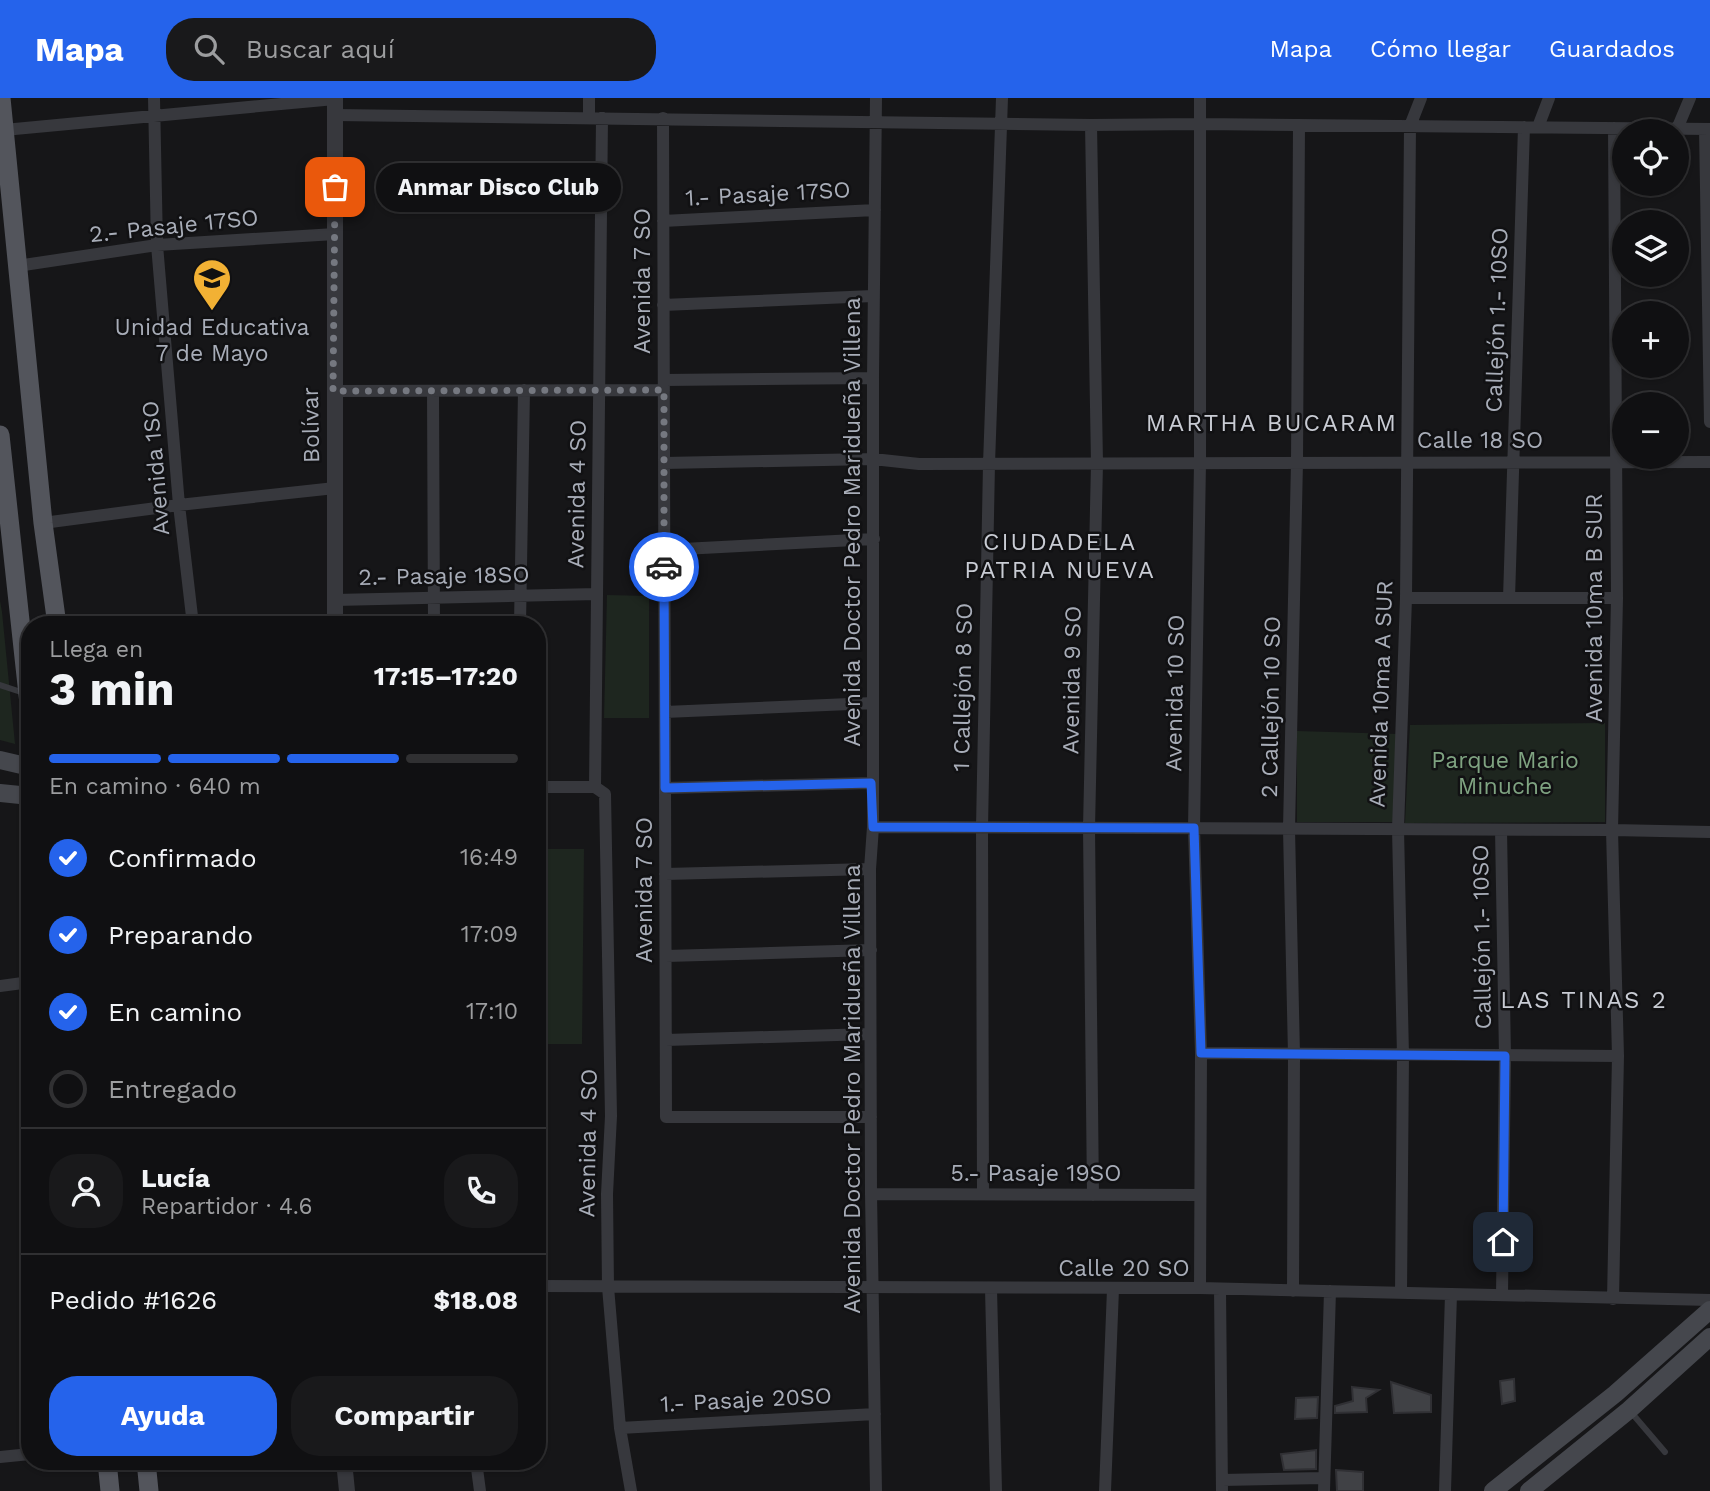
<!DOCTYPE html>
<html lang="es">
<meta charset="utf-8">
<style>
body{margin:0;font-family:"Work Sans",sans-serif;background:#19191b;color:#f1f3f6;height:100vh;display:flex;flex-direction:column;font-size:26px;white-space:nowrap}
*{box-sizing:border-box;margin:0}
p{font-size:23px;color:#9c9d9f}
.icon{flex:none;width:38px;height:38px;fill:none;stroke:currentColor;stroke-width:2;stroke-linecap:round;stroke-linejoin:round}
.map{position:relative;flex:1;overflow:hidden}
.side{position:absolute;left:21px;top:518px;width:525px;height:854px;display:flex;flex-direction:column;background:#101012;border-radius:28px;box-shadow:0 2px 5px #0004,0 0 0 2px #303032}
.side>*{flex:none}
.controls{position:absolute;left:1612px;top:21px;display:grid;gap:14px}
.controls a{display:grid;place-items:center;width:77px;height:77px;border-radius:50%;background:#101012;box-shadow:0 2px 5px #0004,0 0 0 2px #303032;font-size:35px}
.pin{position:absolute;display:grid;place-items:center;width:60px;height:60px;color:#fff;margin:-30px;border-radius:14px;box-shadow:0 4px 10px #0006}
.courier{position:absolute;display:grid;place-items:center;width:70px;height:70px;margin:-35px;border:5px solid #2563eb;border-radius:50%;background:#fff;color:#222;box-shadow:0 2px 9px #0007}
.bubble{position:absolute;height:49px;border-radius:24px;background:#101012;box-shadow:0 2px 5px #0004,0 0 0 2px #303032;font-size:23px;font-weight:700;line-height:49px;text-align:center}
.summary em{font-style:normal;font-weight:700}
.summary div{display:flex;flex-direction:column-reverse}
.summary{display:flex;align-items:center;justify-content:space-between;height:119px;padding:0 28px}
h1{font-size:46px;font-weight:700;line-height:52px}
.bar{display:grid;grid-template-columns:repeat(4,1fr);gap:10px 7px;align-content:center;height:84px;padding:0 28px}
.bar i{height:9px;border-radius:5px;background:#303032}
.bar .active{background:#2563eb}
.bar p{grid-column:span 4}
.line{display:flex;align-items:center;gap:18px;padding:0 28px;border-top:2px solid #303032}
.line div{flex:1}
.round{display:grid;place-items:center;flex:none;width:74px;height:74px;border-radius:28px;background:#19191b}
ol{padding:0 28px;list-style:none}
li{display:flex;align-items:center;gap:21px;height:77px}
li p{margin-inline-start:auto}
li .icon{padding:7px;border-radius:50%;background:#2563eb;color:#fff;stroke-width:4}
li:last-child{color:#9c9d9f}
li i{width:38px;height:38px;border:4px solid #303032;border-radius:50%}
.button{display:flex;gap:14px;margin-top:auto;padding:14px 28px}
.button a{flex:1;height:80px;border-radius:28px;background:#2563eb;color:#fff;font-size:28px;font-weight:700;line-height:80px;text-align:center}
.button a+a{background:#19191b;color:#f1f3f6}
header{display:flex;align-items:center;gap:42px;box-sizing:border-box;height:98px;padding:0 35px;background:#2563eb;color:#fff}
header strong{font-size:33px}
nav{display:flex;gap:38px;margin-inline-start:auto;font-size:24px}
.search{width:490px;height:63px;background:#19191b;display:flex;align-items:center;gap:18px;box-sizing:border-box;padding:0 24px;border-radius:28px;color:#9c9d9f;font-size:26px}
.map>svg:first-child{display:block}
.green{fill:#1e261f}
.building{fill:#404145;stroke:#303034;stroke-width:2}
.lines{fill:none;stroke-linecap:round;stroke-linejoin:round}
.service{stroke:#37383d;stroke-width:6}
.minor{stroke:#37383d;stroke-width:12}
.tertiary{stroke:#37383d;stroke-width:16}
.secondary{stroke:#45474d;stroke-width:18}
.primary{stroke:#53555c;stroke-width:19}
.done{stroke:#757880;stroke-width:7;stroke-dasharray:0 12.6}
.route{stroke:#2563eb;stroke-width:9}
.labels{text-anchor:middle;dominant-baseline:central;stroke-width:5;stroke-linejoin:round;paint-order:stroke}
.street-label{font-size:23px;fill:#a8adb8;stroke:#111113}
.poi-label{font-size:23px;fill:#a8adb8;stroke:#111113}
.park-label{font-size:23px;fill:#7fa381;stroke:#111113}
.neighbourhood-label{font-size:24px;letter-spacing:2px;fill:#c9ccd4;stroke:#111113}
</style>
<header>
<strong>Mapa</strong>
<div class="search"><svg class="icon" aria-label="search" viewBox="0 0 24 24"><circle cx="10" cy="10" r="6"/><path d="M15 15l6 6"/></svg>Buscar aquí</div>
<nav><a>Mapa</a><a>Cómo llegar</a><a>Guardados</a></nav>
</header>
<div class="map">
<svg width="1710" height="1393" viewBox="0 0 1710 1393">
<rect width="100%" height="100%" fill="#161618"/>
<path class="green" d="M607,497L649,498V620H604Z
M0,503L2,514L15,646L0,642Z
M1605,625V724L1405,725L1410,627Z
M1297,633L1397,636L1393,724H1297Z
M537,751H584L582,946H537Z"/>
<path class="building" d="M1514,1281L1515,1303L1502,1306L1500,1283Z
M1391,1284L1431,1297V1314L1394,1315Z
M1352,1289L1379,1292L1366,1300L1367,1314L1335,1315V1308L1353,1303Z
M1318,1299L1317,1320L1295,1321L1296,1300Z
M1316,1352V1371L1284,1372L1281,1356Z
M1336,1372L1363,1374V1393H1337Z"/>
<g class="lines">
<path class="service" d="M0,587L24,595
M1630,1313L1665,1354"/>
<path class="minor" d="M154,0L157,147L179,407L193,527
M589,0V20
M876,0L873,280V729L870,771L871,1096L876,1393
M1200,0V364L1194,730L1201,955L1200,1190
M335,17L1091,27L1200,26L1710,31
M663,20L666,1019H871
M1091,27L1097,365L1089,730L1093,1097
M1538,29L1549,0
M1677,31L1690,0
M1705,31L1710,324
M4,32L335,1
M663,123L875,112
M17,168L157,147L335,136
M663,207L873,198
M664,282L873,280
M333,293L664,292
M433,293L434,527
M664,365L873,361L919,366L1710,364
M43,425L179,407L335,390
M664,452L874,441
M1406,500H1617
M1509,500L1524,29
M335,502L597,496
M520,527L524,292
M665,614L873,605
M537,689H595L605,696L611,1018L607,1096L608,1189L620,1330L631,1393
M595,689L602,20
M665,690L871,685
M873,729L1612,732L1710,734
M1501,732L1505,958L1502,1197
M665,776L870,771
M666,858L871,852
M0,888L30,884
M666,942L870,936
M1201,955L1618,958
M871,1096L1200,1097
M983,1096L982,730L989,366L1002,0
M537,1188L1200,1190L1710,1202
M991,1191L996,1393
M1220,1191L1222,1393
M1293,1193L1294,957L1289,731L1297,364L1299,27
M1401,1195L1403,958L1398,731L1406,500L1410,28L1421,0
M1613,1201L1618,958L1612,732L1617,500L1614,30
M620,1330L875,1316
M0,1359L30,1356
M476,1363L480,1393
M1222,1382L1324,1380
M1105,1393L1113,1191
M1324,1393L1330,1193
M1445,1393L1451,1196"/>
<path class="tertiary" d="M335,527V0
M344,1363L347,1393"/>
<path class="secondary" d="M0,662L30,669
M0,695L30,698
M1493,1393L1615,1296L1710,1212
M1529,1393L1629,1312L1710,1239"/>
<path class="primary" d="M1,0L43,425L57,527
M0,337L30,615
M107,1363L110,1393
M146,1363L149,1393"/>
</g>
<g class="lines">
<path class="done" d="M335,89L333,293L664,292V469"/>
<path class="route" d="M664,469L665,690L871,685L873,729L1194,730L1201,955L1505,958L1503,1144"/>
</g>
<defs>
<symbol id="school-pin" viewBox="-11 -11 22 30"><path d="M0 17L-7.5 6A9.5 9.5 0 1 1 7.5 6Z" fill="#f2b134" stroke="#111113"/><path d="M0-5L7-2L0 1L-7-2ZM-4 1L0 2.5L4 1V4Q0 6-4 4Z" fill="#111"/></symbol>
</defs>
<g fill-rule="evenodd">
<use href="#school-pin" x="190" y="158" width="44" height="60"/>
</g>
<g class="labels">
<g class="street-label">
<text transform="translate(768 96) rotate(-3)">1.- Pasaje 17SO</text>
<text transform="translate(174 128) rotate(-6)">2.- Pasaje 17SO</text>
<text transform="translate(642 183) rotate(-90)">Avenida 7 SO</text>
<text transform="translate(1497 222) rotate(-88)">Callejón 1.- 10SO</text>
<text transform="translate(311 327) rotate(-91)">Bolívar</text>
<text x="1480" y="342">Calle 18 SO</text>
<text transform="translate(156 370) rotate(-95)">Avenida 1SO</text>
<text transform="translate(577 396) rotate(-89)">Avenida 4 SO</text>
<text transform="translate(852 424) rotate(-90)">Avenida Doctor Pedro Maridueña Villena</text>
<text transform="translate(444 478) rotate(-1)">2.- Pasaje 18SO</text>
<text transform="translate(1594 510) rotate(-90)">Avenida 10ma B SUR</text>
<text transform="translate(1072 582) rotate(-89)">Avenida 9 SO</text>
<text transform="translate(963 589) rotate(-89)">1 Callejón 8 SO</text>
<text transform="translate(1175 595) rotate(-89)">Avenida 10 SO</text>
<text transform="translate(1381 596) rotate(-88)">Avenida 10ma A SUR</text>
<text transform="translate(1271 609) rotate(-89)">2 Callejón 10 SO</text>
<text transform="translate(644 792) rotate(-90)">Avenida 7 SO</text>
<text transform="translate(1482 839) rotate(-91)">Callejón 1.- 10SO</text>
<text transform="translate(852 991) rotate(-90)">Avenida Doctor Pedro Maridueña Villena</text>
<text transform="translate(588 1045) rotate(-89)">Avenida 4 SO</text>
<text x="1036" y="1075">5.- Pasaje 19SO</text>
<text x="1124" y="1170">Calle 20 SO</text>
<text transform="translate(746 1302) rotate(-3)">1.- Pasaje 20SO</text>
</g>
<g class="poi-label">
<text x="212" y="229">Unidad Educativa<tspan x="212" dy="26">7 de Mayo</tspan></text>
</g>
<g class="park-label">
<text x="1505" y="662">Parque Mario<tspan x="1505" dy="26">Minuche</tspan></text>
</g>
<g class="neighbourhood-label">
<text x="1272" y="325">MARTHA BUCARAM</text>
<text x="1060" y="444">CIUDADELA<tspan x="1060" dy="28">PATRIA NUEVA</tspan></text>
<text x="1584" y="902">LAS TINAS 2</text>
</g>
</g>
</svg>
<div class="controls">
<a><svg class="icon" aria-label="locate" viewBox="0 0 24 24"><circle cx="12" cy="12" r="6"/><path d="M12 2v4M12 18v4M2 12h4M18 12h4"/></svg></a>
<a><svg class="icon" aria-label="layers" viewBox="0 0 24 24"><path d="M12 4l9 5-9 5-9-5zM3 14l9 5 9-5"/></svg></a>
<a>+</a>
<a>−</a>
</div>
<div class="pin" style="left:335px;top:89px;background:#ea580c"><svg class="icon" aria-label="bag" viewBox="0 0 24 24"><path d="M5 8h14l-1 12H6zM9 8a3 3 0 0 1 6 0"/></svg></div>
<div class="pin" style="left:1503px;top:1144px;background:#1f2937"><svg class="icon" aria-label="home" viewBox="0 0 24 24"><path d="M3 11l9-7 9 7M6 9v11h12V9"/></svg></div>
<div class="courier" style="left:664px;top:469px"><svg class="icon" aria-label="car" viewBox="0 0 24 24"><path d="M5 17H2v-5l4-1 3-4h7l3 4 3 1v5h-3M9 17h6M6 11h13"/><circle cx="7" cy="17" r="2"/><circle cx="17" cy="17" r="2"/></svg></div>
<div class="bubble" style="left:376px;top:65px;width:245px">Anmar Disco Club</div>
<section class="side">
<div class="summary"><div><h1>3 min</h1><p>Llega en</p></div><em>17:15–17:20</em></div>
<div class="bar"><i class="active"></i><i class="active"></i><i class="active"></i><i></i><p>En camino · 640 m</p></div>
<ol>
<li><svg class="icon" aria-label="check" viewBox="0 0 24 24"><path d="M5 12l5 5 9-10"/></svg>Confirmado<p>16:49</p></li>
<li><svg class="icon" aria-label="check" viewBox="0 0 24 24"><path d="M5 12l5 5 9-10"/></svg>Preparando<p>17:09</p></li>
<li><svg class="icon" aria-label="check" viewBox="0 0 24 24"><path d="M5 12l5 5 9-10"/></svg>En camino<p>17:10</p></li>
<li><i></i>Entregado</li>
</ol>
<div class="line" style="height:126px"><a class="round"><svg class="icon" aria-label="person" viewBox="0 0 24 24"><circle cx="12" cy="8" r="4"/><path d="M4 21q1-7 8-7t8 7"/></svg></a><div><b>Lucía</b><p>Repartidor · 4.6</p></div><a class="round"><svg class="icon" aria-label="phone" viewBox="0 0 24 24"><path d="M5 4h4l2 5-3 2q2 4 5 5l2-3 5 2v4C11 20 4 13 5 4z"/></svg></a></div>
<div class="line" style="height:91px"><div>Pedido #1626</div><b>$18.08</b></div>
<div class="button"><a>Ayuda</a><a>Compartir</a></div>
</section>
</div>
